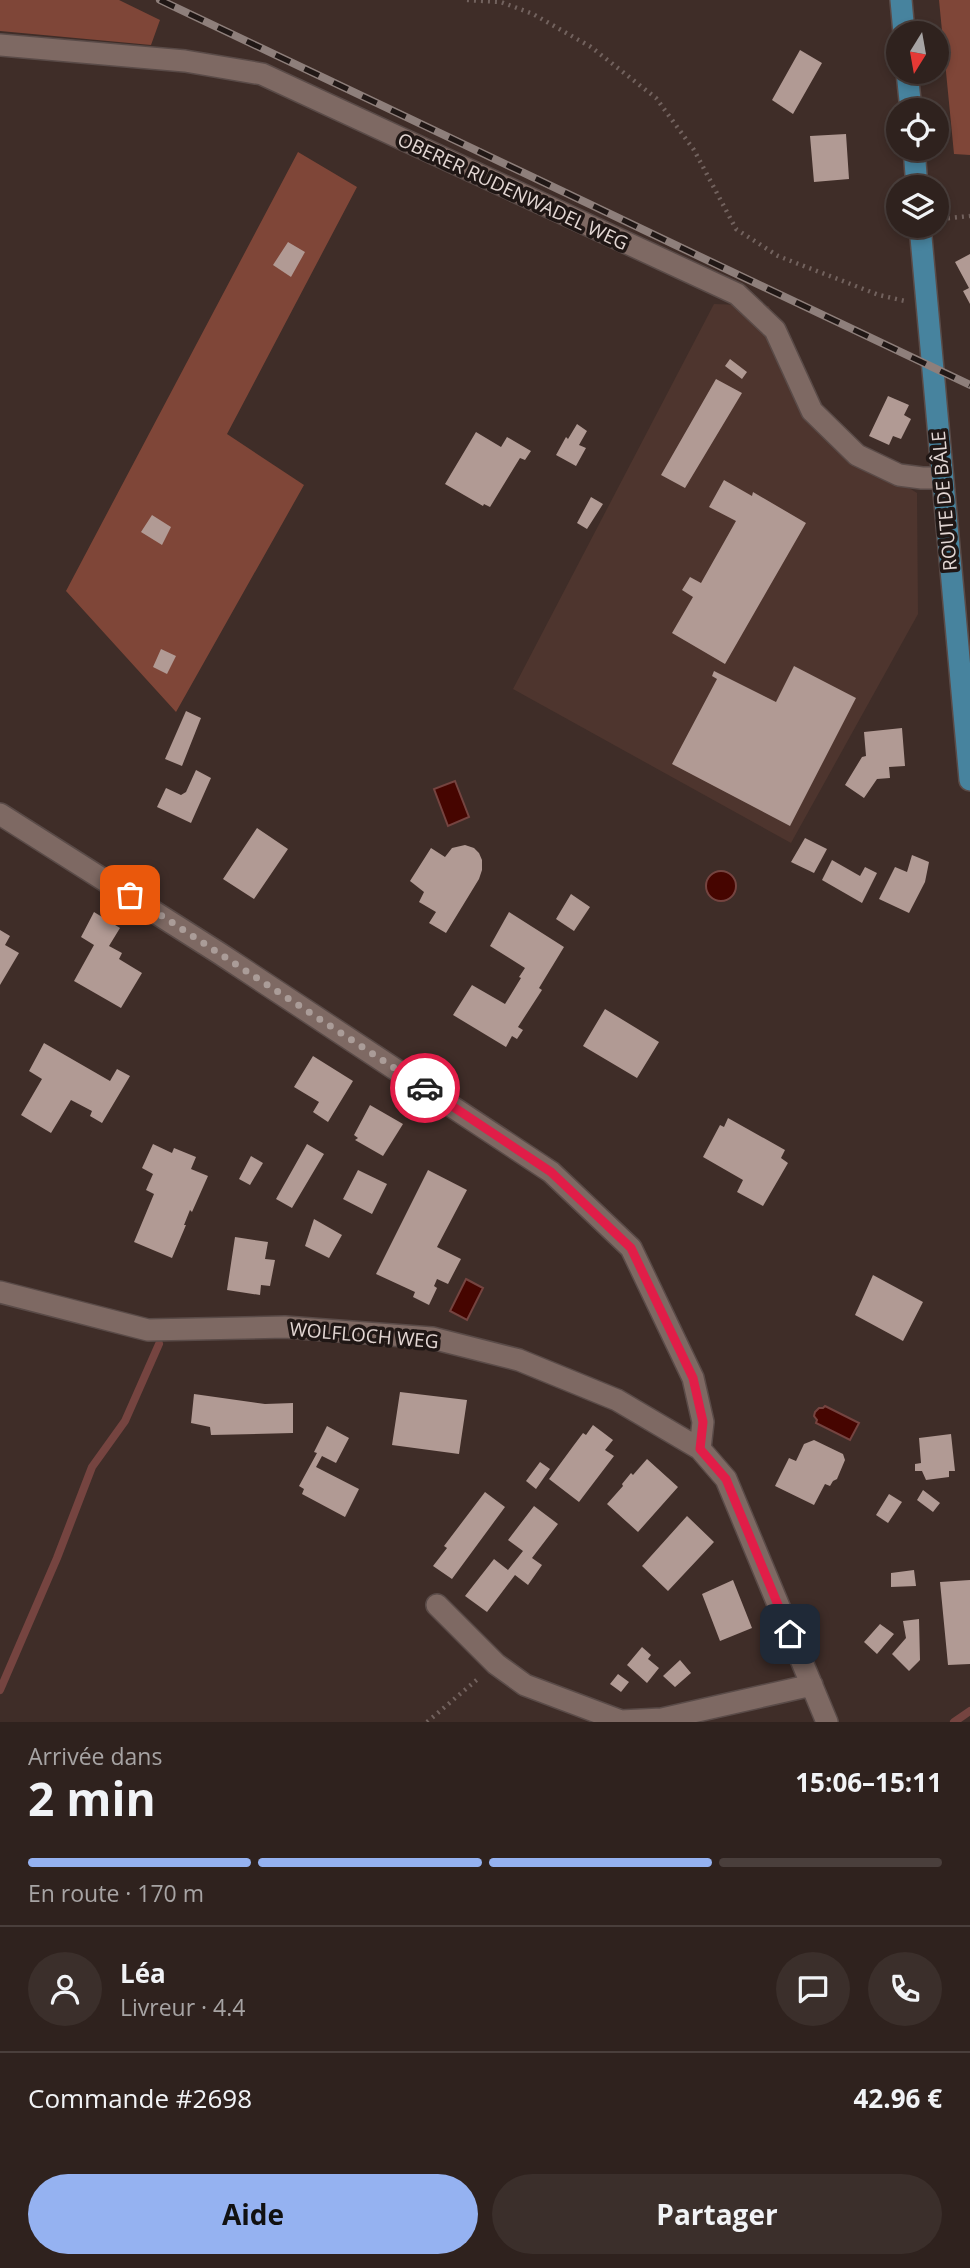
<!DOCTYPE html>
<html lang="fr">
<meta charset="utf-8">
<style>
body{margin:0;font-family:"Open Sans",sans-serif;background:#3b2f2b;color:#f1f3f6;height:100vh;display:flex;flex-direction:column;font-size:26px;white-space:nowrap}
*{box-sizing:border-box;margin:0}
p{font-size:23px;color:#a7a4a4}
.icon{flex:none;width:38px;height:38px;fill:none;stroke:currentColor;stroke-width:2;stroke-linecap:round;stroke-linejoin:round}
.map{position:relative;height:1722px;overflow:hidden}
.side{display:flex;flex-direction:column;background:#2f221e;flex:1}
.side>*{flex:none}
.needle{width:46px;rotate:191deg}
.tools{position:absolute;left:886px;top:21px;display:grid;gap:14px}
.tools a{display:grid;place-items:center;width:63px;height:63px;border-radius:50%;background:#2f221e;box-shadow:0 4px 10px #0003,0 0 0 2px #4a3f3c;font-size:35px}
.pin{position:absolute;display:grid;place-items:center;width:60px;height:60px;color:#fff;margin:-30px;border-radius:14px;box-shadow:0 4px 10px #0006}
.courier{position:absolute;display:grid;place-items:center;width:70px;height:70px;margin:-35px;border:5px solid #e11d48;border-radius:50%;background:#fff;color:#222;box-shadow:0 2px 9px #0007}
.headline em{font-style:normal;font-weight:700}
.headline div{display:flex;flex-direction:column-reverse}
.headline{display:flex;align-items:center;justify-content:space-between;height:119px;padding:0 28px}
h1{font-size:46px;font-weight:700;line-height:52px}
.bar{display:grid;grid-template-columns:repeat(4,1fr);gap:10px 7px;align-content:center;height:84px;padding:0 28px}
.bar i{height:9px;border-radius:5px;background:#4a3f3c}
.bar .on{background:#95b2f1}
.bar p{grid-column:span 4}
.line{display:flex;align-items:center;gap:18px;padding:0 28px;border-top:2px solid #4a3f3c}
.line div{flex:1}
.round{display:grid;place-items:center;flex:none;width:74px;height:74px;border-radius:37px;background:#3b2f2b}
.cta{display:flex;gap:14px;margin-top:auto;padding:14px 28px}
.cta a{flex:1;height:80px;border-radius:42px;background:#95b2f1;color:#111;font-size:28px;font-weight:700;line-height:80px;text-align:center}
.cta a+a{background:#3b2f2b;color:#f1f3f6}
.map>svg:first-child{display:block}
.built{fill:#4e352e}
.green{fill:#7f4638}
.water{fill:#460500;stroke:#754440;stroke-width:2}
.lines{fill:none;stroke-linecap:round;stroke-linejoin:round}
.stream{stroke:#754440;stroke-width:8}
.building{fill:#b19a94}
.minor-casing{stroke:#5a4b48;stroke-width:24}
.major-casing{stroke:#5a4b48;stroke-width:24}
.path{stroke:#72625e;stroke-width:4.5;stroke-dasharray:2 5;stroke-linecap:butt}
.minor{stroke:#7e6963;stroke-width:21}
.major{stroke:#47839e;stroke-width:21}
.rail-casing{stroke:#8e7f7b;stroke-width:8}
.rail{stroke:#201715;stroke-width:5;stroke-dasharray:16;stroke-linecap:butt}
.done{stroke:#aa9c98;stroke-width:7;stroke-dasharray:0 12.6}
.route{stroke:#e11d48;stroke-width:9}
.labels{text-anchor:middle;dominant-baseline:central;stroke-width:7;stroke-linejoin:round;paint-order:stroke}
.street-label{font-size:19px;fill:#e3d7d4;stroke:#201715}
</style>
<div class="map">
<svg width="970" height="1722" viewBox="0 0 970 1722">
<rect width="100%" height="100%" fill="#3f2d28"/>
<path class="built" d="M714,304L769,306L811,426L917,493L918,614L791,843L513,689Z"/>
<path class="green" d="M0,0H119L160,20L151,45L0,31Z
M939,0H970V155L954,154Z
M298,152L357,187L227,434L304,485L176,712L66,591Z"/>
<path class="water" d="M455,781L469,817L448,826L434,789Z
M706 886a15 15 0 1 1 30 0a15 15 0 1 1-30 0Z
M466,1279L483,1288L467,1320L450,1311Z
M825,1406L859,1423L850,1440L816,1423L817,1420L814,1416L815,1412L819,1408H823Z"/>
<g class="lines">
<path class="stream" d="M0,1690L57,1558L92,1467L125,1421L159,1344
M954,1722L970,1711"/>
</g>
<path class="building" d="M800,50L822,63L793,114L772,100Z
M846,134L849,179L814,182L810,136Z
M288,242L305,252L291,277L273,265Z
M970,254V304L963,291L969,288L955,262Z
M730,359L747,372L742,379L725,366Z
M716,379L742,393L685,488L661,475Z
M888,396L909,405L904,415L911,419L901,439L893,436L889,445L869,436Z
M577,424L587,431L579,445L586,448L576,466L556,455L566,437L568,439Z
M476,432L501,447L507,437L531,451L525,460L520,458L490,507L484,504L483,506L445,484Z
M724,480L752,496L753,492L806,523L725,664L672,633L693,597L682,590L690,577L701,583L736,521L709,507Z
M591,497L603,504L587,529L577,523Z
M152,515L171,527L162,545L141,532Z
M161,649L176,656L167,674L153,667Z
M794,666L856,698L790,826L672,764L717,679L712,676L714,671L776,702Z
M186,711L201,718L182,766L165,759Z
M902,728L905,766L889,767L890,778L877,779L864,798L845,785L862,757L866,756L864,732Z
M196,770L211,778L191,823L157,807L166,788L181,795L186,792Z
M257,828L288,849L254,899L223,879Z
M805,838L827,849L814,873L791,862Z
M465,845L474,848L479,853L482,860V870L479,879L446,933L429,923L436,912L419,902L424,892L410,881L431,848L445,857L452,848Z
M912,855L929,862L925,882L909,913L879,899L895,867L907,872Z
M832,860L860,876L865,867L877,873L862,903L822,880Z
M571,894L590,907L574,931L556,919Z
M94,912L120,928L109,946L122,953L119,959L142,973L121,1008L74,981L94,945L81,937Z
M509,912L564,947L539,988L542,990L518,1027L523,1030L517,1039L512,1036L506,1047L453,1015L472,985L505,1004L521,978L519,977L525,968L490,946Z
M0,930L10,936L5,945L19,953L0,985Z
M605,1009L659,1042L637,1078L583,1046Z
M44,1043L110,1081L117,1069L130,1076L102,1123L90,1116L92,1111L71,1100L51,1133L21,1115L42,1079L29,1071Z
M313,1056L353,1081L328,1122L313,1112L319,1102L294,1087Z
M370,1105L403,1124L383,1156L355,1140L358,1138L354,1135Z
M728,1118L785,1150L781,1158L788,1163L763,1206L737,1192L743,1180L703,1157L720,1125L724,1127Z
M153,1144L172,1153L174,1148L196,1157L191,1169L208,1176L192,1212L190,1210L184,1225H186L172,1258L134,1242L154,1194L146,1190L153,1174L142,1168Z
M307,1144L324,1154L292,1208L276,1199Z
M251,1156L263,1163L250,1185L239,1179Z
M358,1170L387,1184L372,1214L343,1199Z
M428,1170L467,1190L437,1247L461,1259L448,1284L437,1279L434,1286L437,1288L429,1305L413,1297L415,1292L376,1274Z
M314,1219L342,1235L329,1258L305,1246Z
M235,1237L268,1242L265,1259L275,1260L270,1286L261,1285L260,1295L227,1290Z
M873,1275L923,1302L903,1341L855,1315Z
M400,1392L467,1400L459,1454L392,1445Z
M194,1394L265,1404L293,1403V1433L211,1435L210,1427L191,1423Z
M593,1425L613,1440L605,1450L614,1456L579,1502L549,1479L574,1445L583,1433L586,1435Z
M327,1426L349,1438L336,1463L322,1456L316,1467L359,1489L345,1517L302,1494L304,1489L299,1486L317,1453L314,1452Z
M951,1434L955,1471H949V1477L926,1480L922,1471H915V1464L921,1463L919,1438Z
M814,1440L843,1454L845,1460L837,1479L833,1481L830,1486L825,1484L814,1505L775,1486L789,1458L796,1461L804,1444Z
M647,1459L678,1487L638,1532L607,1504L623,1486L622,1484L631,1473L633,1475Z
M540,1462L550,1469L536,1489L526,1481Z
M923,1490L940,1503L933,1512L917,1500Z
M485,1492L505,1507L452,1579L433,1566L447,1548L444,1546Z
M889,1494L902,1502L888,1523L876,1515Z
M534,1506L558,1524L532,1558L542,1565L528,1585L515,1575L487,1612L465,1596L494,1559L508,1570L523,1551L508,1540Z
M687,1516L714,1542L668,1591L642,1566Z
M914,1570L916,1586L891,1587V1573Z
M733,1580L752,1628L720,1641L702,1594Z
M970,1580V1664L948,1665L940,1582Z
M919,1619L920,1660L909,1671L892,1654L906,1638L903,1621Z
M880,1624L894,1634L877,1654L864,1642Z
M642,1647L651,1655L648,1659L659,1668L647,1683L627,1665Z
M680,1660L691,1673L675,1687L663,1676Z
M618,1674L629,1682L621,1692L610,1684Z"/>
<g class="lines">
<defs>
<path id="minor" d="M0,45L185,61L262,74L737,294L775,330L812,411L857,455L899,475L922,478H942
M0,814L219,953L551,1172L631,1248L693,1378L703,1422L700,1449
M0,1292L148,1330L285,1327L432,1338L519,1360L617,1400L700,1449L726,1479L827,1722
M437,1605L496,1664L525,1685L621,1721L662,1719L812,1685"/>
<path id="major" d="M901,0L904,33
M907,72L911,110
M914,149L917,187
M920,226L970,780"/>
</defs>
<use href="#minor" class="minor-casing"/>
<use href="#major" class="major-casing"/>
<path class="path" d="M467,0L501,2L533,14L591,47L656,98L694,150L736,229L778,256L879,295L905,301
M941,219L970,216
M427,1722L479,1678"/>
<use href="#minor" class="minor"/>
<use href="#major" class="major"/>
<defs>
<path id="rail" d="M160,0L970,385"/>
</defs>
<use href="#rail" class="rail-casing"/>
<use href="#rail" class="rail"/>
</g>
<g class="lines">
<path class="done" d="M130,895L425,1088"/>
<path class="route" d="M425,1088L551,1172L631,1248L693,1378L703,1422L700,1449L726,1479L790,1634"/>
</g>
<g class="labels">
<g class="street-label">
<text transform="translate(513 191) rotate(25)">OBERER RUDENWADEL WEG</text>
<text transform="translate(944 501) rotate(-95)">ROUTE DE BÂLE</text>
<text transform="translate(364 1335) rotate(5)">WOLFLOCH WEG</text>
</g>
</g>
</svg>
<div class="tools">
<a><svg class="needle" viewBox="-14 -14 28 28"><path d="M0-13l5 13h-10z" fill="#e53935"/><path d="M0 13l5-13h-10z" fill="#a7a4a4"/></svg></a>
<a><svg class="icon" aria-label="locate" viewBox="0 0 24 24"><circle cx="12" cy="12" r="6"/><path d="M12 2v4M12 18v4M2 12h4M18 12h4"/></svg></a>
<a><svg class="icon" aria-label="layers" viewBox="0 0 24 24"><path d="M12 4l9 5-9 5-9-5zM3 14l9 5 9-5"/></svg></a>
</div>
<div class="pin" style="left:130px;top:895px;background:#ea580c"><svg class="icon" aria-label="bag" viewBox="0 0 24 24"><path d="M5 8h14l-1 12H6zM9 8a3 3 0 0 1 6 0"/></svg></div>
<div class="pin" style="left:790px;top:1634px;background:#1f2937"><svg class="icon" aria-label="home" viewBox="0 0 24 24"><path d="M3 11l9-7 9 7M6 9v11h12V9"/></svg></div>
<div class="courier" style="left:425px;top:1088px"><svg class="icon" aria-label="car" viewBox="0 0 24 24"><path d="M5 17H2v-5l4-1 3-4h7l3 4 3 1v5h-3M9 17h6M6 11h13"/><circle cx="7" cy="17" r="2"/><circle cx="17" cy="17" r="2"/></svg></div>
</div>
<section class="side">
<div class="headline"><div><h1>2 min</h1><p>Arrivée dans</p></div><em>15:06–15:11</em></div>
<div class="bar"><i class="on"></i><i class="on"></i><i class="on"></i><i></i><p>En route · 170 m</p></div>
<div class="line" style="height:126px"><a class="round"><svg class="icon" aria-label="person" viewBox="0 0 24 24"><circle cx="12" cy="8" r="4"/><path d="M4 21q1-7 8-7t8 7"/></svg></a><div><b>Léa</b><p>Livreur · 4.4</p></div><a class="round"><svg class="icon" aria-label="chat" viewBox="0 0 24 24"><path d="M4 5h16v11H9l-5 4z"/></svg></a><a class="round"><svg class="icon" aria-label="phone" viewBox="0 0 24 24"><path d="M5 4h4l2 5-3 2q2 4 5 5l2-3 5 2v4C11 20 4 13 5 4z"/></svg></a></div>
<div class="line" style="height:91px"><div>Commande #2698</div><b>42.96 €</b></div>
<div class="cta"><a>Aide</a><a>Partager</a></div>
</section>
